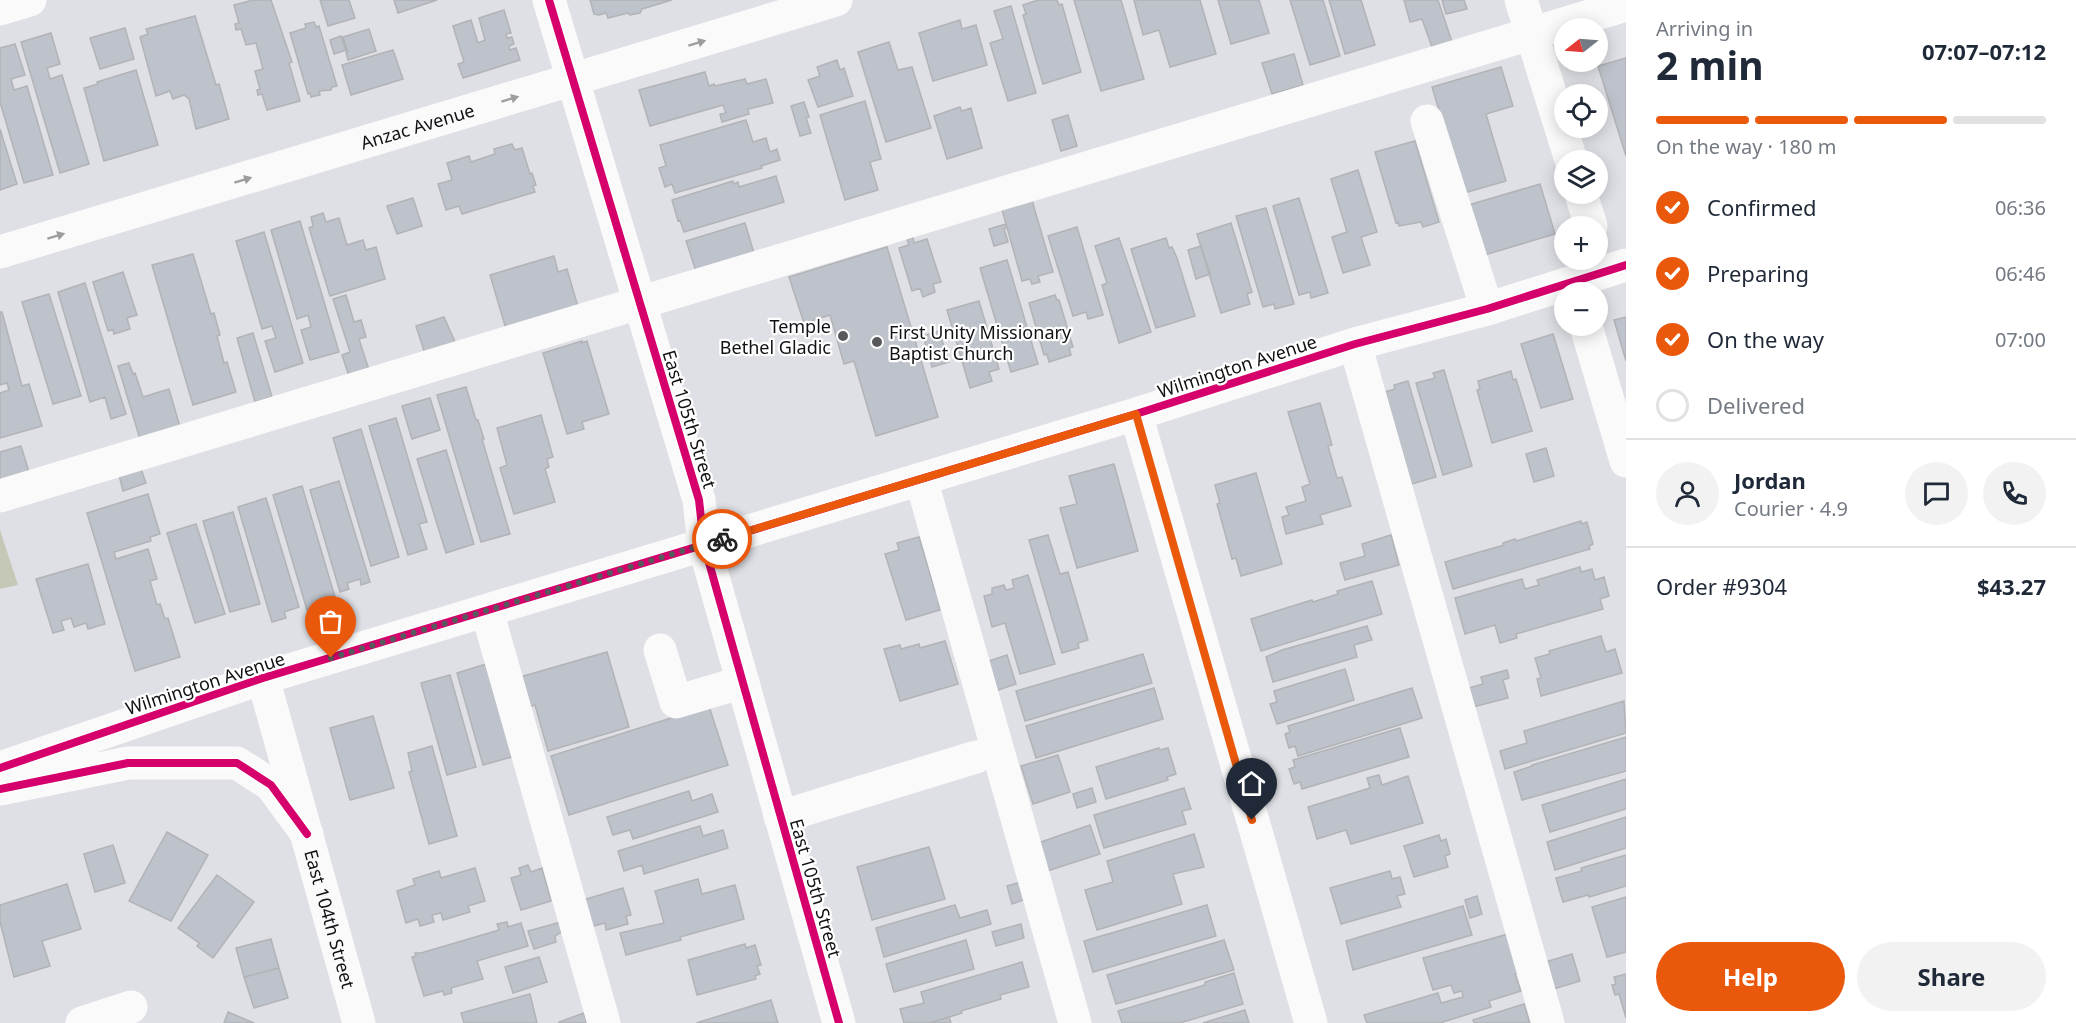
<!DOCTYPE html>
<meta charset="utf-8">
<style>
body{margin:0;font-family:"Noto Sans",sans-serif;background:#f2f2f3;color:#1f2937;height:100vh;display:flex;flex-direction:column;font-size:22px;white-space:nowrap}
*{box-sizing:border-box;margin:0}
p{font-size:20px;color:#747a83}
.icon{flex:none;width:33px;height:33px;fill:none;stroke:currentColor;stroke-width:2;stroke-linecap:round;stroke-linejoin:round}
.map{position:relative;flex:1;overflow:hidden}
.side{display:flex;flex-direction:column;background:#fff;width:450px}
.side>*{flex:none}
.needle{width:39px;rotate:253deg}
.tools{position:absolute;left:1554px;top:18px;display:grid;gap:12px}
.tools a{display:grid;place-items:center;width:54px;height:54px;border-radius:50%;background:#fff;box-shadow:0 3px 15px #0003;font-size:30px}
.pin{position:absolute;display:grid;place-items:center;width:51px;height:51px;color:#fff;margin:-62px -26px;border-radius:50% 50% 50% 0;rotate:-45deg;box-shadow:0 0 6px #0007}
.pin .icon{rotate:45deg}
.courier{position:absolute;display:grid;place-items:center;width:60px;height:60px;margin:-30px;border:4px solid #ea580c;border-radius:50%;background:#fff;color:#222;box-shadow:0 2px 8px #0007}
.headline em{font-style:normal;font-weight:700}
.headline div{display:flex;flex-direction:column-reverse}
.headline{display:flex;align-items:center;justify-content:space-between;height:102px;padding:0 30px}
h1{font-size:39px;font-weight:700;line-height:45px}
.bar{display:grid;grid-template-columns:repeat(4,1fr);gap:9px 6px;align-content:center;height:72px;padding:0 30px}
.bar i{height:8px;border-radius:4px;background:#e0e1e3}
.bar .selected{background:#ea580c}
.bar p{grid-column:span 4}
.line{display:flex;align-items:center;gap:15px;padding:0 30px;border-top:2px solid #e0e1e3}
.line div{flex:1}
.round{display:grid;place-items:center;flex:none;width:63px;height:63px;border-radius:32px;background:#f2f2f3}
ol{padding:0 30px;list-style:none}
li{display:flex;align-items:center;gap:18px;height:66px}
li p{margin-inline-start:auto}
li .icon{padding:6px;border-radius:50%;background:#ea580c;color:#fff;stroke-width:4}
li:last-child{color:#747a83}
li i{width:33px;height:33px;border:3px solid #e0e1e3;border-radius:50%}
.button{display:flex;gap:12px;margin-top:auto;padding:12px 30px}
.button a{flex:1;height:69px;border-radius:36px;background:#ea580c;color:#fff;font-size:24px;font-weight:700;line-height:69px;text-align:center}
.button a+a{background:#f2f2f3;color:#1f2937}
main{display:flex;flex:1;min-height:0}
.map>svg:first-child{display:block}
.green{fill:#c5c8b7}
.building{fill:#bec2ca;stroke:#b1b3b6;stroke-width:1.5}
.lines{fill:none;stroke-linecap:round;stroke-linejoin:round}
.minor{stroke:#fafafb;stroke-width:33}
.major{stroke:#fafafb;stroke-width:33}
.cycleway-casing{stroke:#fff;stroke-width:11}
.cycleway{stroke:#d6006c;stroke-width:8}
.oneway{fill:#9c9d9f}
.done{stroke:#58595d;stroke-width:6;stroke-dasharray:0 10.8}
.route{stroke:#ea580c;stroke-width:8}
.poi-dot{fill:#58595d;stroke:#fff;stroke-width:2}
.labels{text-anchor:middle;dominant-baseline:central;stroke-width:4.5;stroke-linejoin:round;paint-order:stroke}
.street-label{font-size:18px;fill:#101114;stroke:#fff}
.poi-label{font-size:18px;fill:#101114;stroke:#fff;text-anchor:end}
</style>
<main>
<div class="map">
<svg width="1626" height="1023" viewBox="0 0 1626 1023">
<rect width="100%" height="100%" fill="#dee0e5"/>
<path class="green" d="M0,530L18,585L0,589Z"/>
<path class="building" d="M253,0H271L292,62L289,63L300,101L267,110L262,94L258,95L257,90L260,89L255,71L263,69L256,43L246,45L241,29L236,30L235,24L239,23L234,5Z
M320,0H349L355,18L328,26Z
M394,0H437L398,13Z
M590,0H672L642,9L640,13L630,15L628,13L608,18L606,13L599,15L594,14Z
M1038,0H1057L1059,5L1062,4L1081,72L1043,84L1023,15L1026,14L1023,5Z
M1074,0H1121L1144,79L1101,91Z
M1134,0H1200L1216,54L1170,67L1159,30L1143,35Z
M1218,0H1259L1269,33L1231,44Z
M1290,0H1323L1340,56L1310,65Z
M1329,0H1361L1375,45L1345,54Z
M1404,0H1438L1452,42L1432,47L1422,19L1410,22Z
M1442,0H1464L1467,9L1446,14Z
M1011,6L1036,93L1008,101L990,43L1003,39L994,11Z
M504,10L511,33L506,34L507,38L512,37L514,44L509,46L510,50L516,48L520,60L463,78L458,64L464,62L453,26L471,20L478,43L485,40L479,18Z
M195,16L216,85L219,84L229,119L196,129L189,99L184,95L173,99L170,91L156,96L140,37L148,34L146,29Z
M960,20L962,29L976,25L987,65L933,81L919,33Z
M314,22L316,27L319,26L337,86L332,87L331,90L319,91L320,95L311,97L310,93L308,94L290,33L306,28L305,24Z
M125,28L134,59L100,69L90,38Z
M369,29L376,51L348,60L346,52H348L343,37Z
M51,33L60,64L47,68L50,79L62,75L89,164L60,173L21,42Z
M341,36L346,50L334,54L330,40Z
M889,42L898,70L912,67L931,128L886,142L858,52Z
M15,44L25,75L11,79L14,90L27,86L53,175L24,183L0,102V48Z
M393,50L403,79L351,95L342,65Z
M1294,54L1303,85L1272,94L1262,63Z
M1626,58V156L1598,66Z
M837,60L840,70L844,68L853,96L818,107L808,80L820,76L817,67Z
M1501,67L1513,106L1486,114L1506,181L1464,193L1432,87Z
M136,70L158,145L104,161L84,88L98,84L97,82Z
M705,72L709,86L714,84L715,86L745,79L747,84L766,79L773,103L748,109L749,114L722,122L720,114L726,113L723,105L650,126L639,90Z
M865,101L881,159L870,162L878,190L845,200L820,115Z
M804,102L809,117L806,118L811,133L800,136L791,106Z
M960,107L962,111L971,108L982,148L947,159L934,116Z
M1068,115L1077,146L1061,151L1052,120Z
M746,120L753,142L766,138L770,152L777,149L780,160L761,166L762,168L675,193L672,184L665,187L659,168L666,166L660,145Z
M0,129L17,184L0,190Z
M1415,141L1439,222L1423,227L1421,222L1399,226L1398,222L1396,223L1375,152Z
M512,144L515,150L522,148L530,174L532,173L536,185L533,186L535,192L462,214L459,206L446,210L438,184L452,180L447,163L469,156L471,162L495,154L494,149Z
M1358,170L1377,232L1361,237L1370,265L1343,273L1332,237L1347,232L1331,179Z
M776,176L784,202L684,232L680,220L678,221L672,200L733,181L734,184L738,182L739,187Z
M1540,184L1555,234L1481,256L1465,206Z
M1031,197L1053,272L1038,276L1040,282L1032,284L1030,279L1022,281L1001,206Z
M413,198L422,226L397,234L387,206Z
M1299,198L1328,293L1311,298L1310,292L1299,295L1273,206Z
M1266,208L1294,304L1275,309L1274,304L1263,307L1236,216Z
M323,213L326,222L339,218L347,245L363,240L366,250L376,247L385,279L330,296L309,228L313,226L311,217Z
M300,221L339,352L310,360L301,330L311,327L308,315L297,319L271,230Z
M745,223L754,253L696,271L686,241Z
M1231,223L1252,292L1247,294L1250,304L1221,313L1197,234Z
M1006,224L1007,228H1004L1008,242L994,246L989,229Z
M1077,227L1103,315L1088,319L1086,312L1073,316L1048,236Z
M264,232L303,363L275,372L265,341L276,338L272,326L262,329L236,241Z
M913,237L914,243L927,239L941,282L933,284L935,292L923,297L920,288L912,291L899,248L909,245L907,239Z
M1119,238L1151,332L1119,343L1102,285L1107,283L1095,246Z
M1166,238L1169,248L1172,247L1177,258L1195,316L1156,328L1131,249Z
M1201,246L1210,274L1196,279L1188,250Z
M887,247L938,417L876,436L854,361L844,364L830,315L804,323L789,277Z
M193,254L211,314L214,313L220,335L217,336L224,363L227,362L236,392L193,405L152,265Z
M554,256L558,272L567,269L578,307L506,329L490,275Z
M1007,260L1038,364L1011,372L980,268Z
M123,272L137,315L127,318L130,329L114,334L113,330L108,331L93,282Z
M85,283L126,414L111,419L105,397L90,402L58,292Z
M49,294L81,396L53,404L22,302Z
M346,295L354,322L361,320L366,337L359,339L369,370L349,376L342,355L350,352L333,299Z
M1055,295L1057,300H1059L1073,347L1069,348L1071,355L1049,362L1047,354L1044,355L1029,303Z
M979,301L999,369L989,372L992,381L970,388L947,310Z
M0,312H2L22,386L29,384L42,426L0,438V393L9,390L7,383L0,385Z
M444,317L456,344L425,354L416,326Z
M1626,317V361L1614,320Z
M939,331L949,362L932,367L923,336Z
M253,333L272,397L255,402L237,338Z
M1553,334L1573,399L1541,408L1521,344Z
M582,341V343L587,341L609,414L582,422L584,429L567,434L543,353Z
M129,363L133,374L135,373L143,397L169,389L180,427L140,439L118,366Z
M1444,370L1472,466L1443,475L1416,383L1435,378L1433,373Z
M1511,371L1513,380L1516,379L1532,431L1492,443L1477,390L1480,389L1478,381Z
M1408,381L1436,477L1408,485L1381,393L1395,389L1394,385Z
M466,387L476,420H478L484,439H482L510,534L481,542L437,395Z
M430,398L440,430L412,439L402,406Z
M1320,403L1332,445L1328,446L1337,478L1342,477L1351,506L1320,515L1323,524L1286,534L1282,517L1289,515L1286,507L1306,501L1302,487L1310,484L1288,412Z
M541,415L553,457L547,459L549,467L545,469L555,502L514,514L500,468L507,465L497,428Z
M396,418L427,522L419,524L427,549L408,555L369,426Z
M361,429L399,557L371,566L333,438Z
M21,446L29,472L0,481V452Z
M1546,448L1554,476L1534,482L1526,454Z
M446,450L474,544L446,553L417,459Z
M1114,464L1138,551L1077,568L1060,508L1077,504L1069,476Z
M141,469L146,483L123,491L119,475Z
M1256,473L1282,564L1241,576L1236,558L1232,559L1217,504L1220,503L1215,485Z
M339,481L370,582L361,585L360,579L347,583L349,589L340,592L310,490Z
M302,486L335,597L321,601L322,605L307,610L273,495Z
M148,494L160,534L150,537L151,541L114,552L116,559L148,549L157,579L150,581L157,605L160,604L165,619L168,618L180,657L135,671L87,513Z
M266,498L299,607L284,612L286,618L272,622L238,507Z
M233,512L260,604L230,612L203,521Z
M1581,521L1582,524L1587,522L1593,544L1589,546L1590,549L1453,589L1445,562L1504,545L1503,543L1515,539L1516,541Z
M196,524L225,614L195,623L167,533Z
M1048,535L1060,574L1068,572L1088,640L1078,643L1079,648L1062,653L1029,540Z
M1391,535L1399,565L1345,580L1340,563L1365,556L1362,544Z
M919,537L935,591L939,590L943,602L938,603L940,610L906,620L885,554L899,550L897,543Z
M88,564L105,624L88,629L86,623L74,627L71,618L61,621L64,630L53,633L36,579Z
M1580,567L1581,572L1592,569L1595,580L1604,577L1609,596L1600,599L1603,609L1516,634L1517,638L1500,643L1495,625L1465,634L1455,598L1522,579L1525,589L1539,585L1537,580Z
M1028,575L1055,664L1020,674L1005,623L992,627L984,596L992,594V588L1004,585L1006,590L1014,588L1012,580Z
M1372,581L1382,614L1261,651L1251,619L1312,600L1313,602L1338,594L1337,591Z
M1367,626L1372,640L1354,645L1357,657L1273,682L1266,657L1282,650Z
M1601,636L1606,652L1615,649L1622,673L1541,696L1537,679L1541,678L1535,658L1550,654L1549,651Z
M945,641L958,684L900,701L884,649L900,645L901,649L919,644L920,648Z
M607,652L629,727L548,751L535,705L528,707L520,677Z
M1143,654L1152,683L1025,721L1016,691Z
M1007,655L1016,684L995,691L986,662Z
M486,664L512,757L483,765L457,673Z
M1345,669L1354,700L1277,724L1270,704L1277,702L1274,691Z
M1507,670L1509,678L1503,680L1508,698L1469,708L1465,689L1483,684L1481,677Z
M450,675L476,767L447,775L421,683Z
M1154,688L1163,719L1036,758L1026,726Z
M1412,688L1422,718L1298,756L1295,746L1289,748L1285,734L1290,732L1288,726Z
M1624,701L1626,733L1505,769L1500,751L1527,743L1524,731Z
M709,706L728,765L569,815L551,756Z
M373,716L394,788L350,800L330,728Z
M1400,728L1409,757L1302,789L1300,782L1294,784L1289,769L1295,767L1293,760Z
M1626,737V771L1522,800L1514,772L1532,766V765Z
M432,746L457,836L429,844L409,772L412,771L408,753Z
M1159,748L1160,750L1168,748L1176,774L1167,777L1168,780L1106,799L1096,767Z
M1058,755L1070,792L1033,804L1021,766Z
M1379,775L1382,785L1408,776L1423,823L1351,844L1346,830L1317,839L1308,807L1370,788L1367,778Z
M1626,779V809L1550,832L1542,805Z
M1092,788L1096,802L1077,808L1073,794Z
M1184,788L1191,809L1182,811L1186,824L1104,848L1094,815Z
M689,791L692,801L712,794L718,812L633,839L630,830L613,835L607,817Z
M1626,817V848L1555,870L1547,842Z
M1090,825L1100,854L1047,871L1038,843Z
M700,826L703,836L723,830L728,848L644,874L642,865L624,871L618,851Z
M167,832L208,855L171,921L129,901Z
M1194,834L1204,867L1173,874L1182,904L1097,930L1085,890L1113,882L1107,861Z
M1439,835L1441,841L1446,839L1450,854L1445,856L1448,867L1414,877L1404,846Z
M113,845L125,883L95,892L84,854Z
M929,847L945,899L872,920L857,867Z
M1626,855V886L1589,897L1588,895L1563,902L1556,878L1582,871L1581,868Z
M528,865L531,872L542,868L551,901L521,910L511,878L521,875L519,868Z
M475,868L485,901L468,906L470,912L443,920L441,913L432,915L434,922L420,926L418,919L406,923L397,891L415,885L413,879L439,871L441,878Z
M1390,871L1392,879L1400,877L1405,894L1397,896L1401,907L1341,924L1330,888Z
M217,875L254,902L213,958L197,946L199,943L178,928Z
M698,879L702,894L735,885L744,919L680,937L681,940L626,955L620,933L664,923L655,891Z
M1021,882L1026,899L1012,904L1007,886Z
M67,884L81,929L42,941L50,966L14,977L0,922V905Z
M623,888L631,915L626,916L628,924L606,930L605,923L590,927L583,900Z
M1477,896L1482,914L1470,918L1465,900Z
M1626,897V952L1607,957L1592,907Z
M955,905L960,918L987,910L991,924L884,957L876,928Z
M1207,905L1216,936L1093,972L1084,941Z
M1463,906L1472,935L1353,970L1346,941Z
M507,922L508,927L521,923L528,946L477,961L483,979L451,988L452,993L444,995L443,991L424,996L412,957L416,956L415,953H421L499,930L497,924Z
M561,922L563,931L555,936L556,942L534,949L528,931Z
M1021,924L1024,938L996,946L992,932Z
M1508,934L1519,973L1515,974L1521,991L1489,1001L1491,1007L1440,1023H1367L1364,1015L1438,993L1441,1003L1463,997L1462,991L1454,993L1451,985L1433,990L1423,958Z
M271,939L279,968L244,977L236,948Z
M966,940L974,969L894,992L886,964Z
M1224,940L1234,970L1116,1004L1107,975Z
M745,944L746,948L755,945L761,965L757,966L760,974L755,976L756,979L697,995L688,960Z
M1572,954L1580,981L1550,990L1542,963Z
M539,957L547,982L513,993L505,967Z
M1022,962L1029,987L1000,995L1001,999L961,1011L962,1013L930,1023H904L900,1009L924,1003L921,992Z
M279,968L288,998L254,1008L244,977Z
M1234,973L1243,1004L1180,1023H1122L1118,1011L1205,985V982Z
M1626,974V1018L1619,994L1615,995L1612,985L1616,984L1614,977Z
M530,994L537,1023H464L461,1013Z
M771,1000L778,1023H696Z
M1524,1004L1530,1023H1474L1473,1020Z
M1245,1010L1249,1023H1203Z
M228,1012L254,1023H224Z
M584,1013L587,1023H559V1022Z
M949,1017L951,1023H930Z"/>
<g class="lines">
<g class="minor">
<path d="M549,0L699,500L704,545L839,1023"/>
<path d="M1521,0L1571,160"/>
<path d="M0,9L30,0"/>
<path d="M1427,121L1487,309"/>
<path d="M1581,194L1591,226"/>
<path id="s1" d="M0,252L836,0"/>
<path d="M1586,326L1626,461"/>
<path d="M1355,344L1548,1023"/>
<path d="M1136,414L1311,1023"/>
<path d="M921,479L1075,1023"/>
<path d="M0,496L1626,5"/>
<path d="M487,611L604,1023"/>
<path d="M660,650L676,702L743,682"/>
<path id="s2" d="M263,678L359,1023"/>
<path d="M780,817L976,757"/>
<path d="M82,1023L131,1007"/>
</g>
<path class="major" d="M0,768L263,678L1136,414L1355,344L1487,309L1626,265
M0,789L128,763H237L271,785L307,834"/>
<defs>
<path id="cycleway" d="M549,0L699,500L704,545L839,1023
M0,768L263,678L1136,414L1355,344L1487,309L1626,265
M0,789L128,763H237L271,785L307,834"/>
</defs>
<use href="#cycleway" class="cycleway-casing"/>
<use href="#cycleway" class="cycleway"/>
</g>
<defs><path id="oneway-solid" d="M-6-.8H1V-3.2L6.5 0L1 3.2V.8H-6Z" transform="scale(1.5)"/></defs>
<g class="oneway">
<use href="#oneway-solid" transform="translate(697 43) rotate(-17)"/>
<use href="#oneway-solid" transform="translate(510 99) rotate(-17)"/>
<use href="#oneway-solid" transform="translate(243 180) rotate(-17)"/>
<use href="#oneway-solid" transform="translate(56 236) rotate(-17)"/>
</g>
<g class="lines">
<path class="done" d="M331,658L722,539"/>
<path class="route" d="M722,539L1136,414L1252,820"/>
</g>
<g class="poi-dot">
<circle cx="843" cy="336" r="6"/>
<circle cx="877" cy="342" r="6"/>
</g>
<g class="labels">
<g class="street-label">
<text stroke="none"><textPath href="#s1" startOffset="436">Anzac Avenue</textPath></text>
<text transform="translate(1237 366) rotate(-18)">Wilmington Avenue</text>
<text transform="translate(690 419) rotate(73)">East 105th Street</text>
<text transform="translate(205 683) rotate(-18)">Wilmington Avenue</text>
<text transform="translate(816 888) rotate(74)">East 105th Street</text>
<text stroke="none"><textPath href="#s2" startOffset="250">East 104th Street</textPath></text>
</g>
<g class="poi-label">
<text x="831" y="326">Temple<tspan x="831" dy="21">Bethel Gladic</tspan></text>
<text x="889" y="332" text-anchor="start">First Unity Missionary<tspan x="889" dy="21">Baptist Church</tspan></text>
</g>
</g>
</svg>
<div class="tools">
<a><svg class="needle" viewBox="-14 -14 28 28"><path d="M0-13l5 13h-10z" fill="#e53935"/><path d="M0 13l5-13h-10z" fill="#747a83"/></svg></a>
<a><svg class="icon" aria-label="locate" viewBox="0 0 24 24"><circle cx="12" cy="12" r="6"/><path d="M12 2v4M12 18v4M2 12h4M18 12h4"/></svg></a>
<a><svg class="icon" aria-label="layers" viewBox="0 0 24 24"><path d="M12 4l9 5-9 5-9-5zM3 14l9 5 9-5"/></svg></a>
<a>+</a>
<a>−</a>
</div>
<div class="pin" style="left:331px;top:658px;background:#ea580c"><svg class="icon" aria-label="bag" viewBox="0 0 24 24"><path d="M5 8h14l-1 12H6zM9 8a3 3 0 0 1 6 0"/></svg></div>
<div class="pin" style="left:1252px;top:820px;background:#1f2937"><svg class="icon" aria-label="home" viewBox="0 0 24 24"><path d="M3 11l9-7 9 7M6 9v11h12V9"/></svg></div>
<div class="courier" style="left:722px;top:539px"><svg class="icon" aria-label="bike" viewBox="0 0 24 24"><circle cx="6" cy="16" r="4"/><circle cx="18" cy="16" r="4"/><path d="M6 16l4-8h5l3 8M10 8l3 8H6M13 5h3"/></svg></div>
</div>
<section class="side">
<div class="headline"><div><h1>2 min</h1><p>Arriving in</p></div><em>07:07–07:12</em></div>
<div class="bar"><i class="selected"></i><i class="selected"></i><i class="selected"></i><i></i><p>On the way · 180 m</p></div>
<ol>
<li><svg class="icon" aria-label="check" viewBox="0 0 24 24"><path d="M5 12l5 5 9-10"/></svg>Confirmed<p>06:36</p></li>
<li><svg class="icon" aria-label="check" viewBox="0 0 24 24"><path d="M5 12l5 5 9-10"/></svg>Preparing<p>06:46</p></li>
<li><svg class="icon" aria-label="check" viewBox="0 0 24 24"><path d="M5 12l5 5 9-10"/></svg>On the way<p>07:00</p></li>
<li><i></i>Delivered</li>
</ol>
<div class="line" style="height:108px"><a class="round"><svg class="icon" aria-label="person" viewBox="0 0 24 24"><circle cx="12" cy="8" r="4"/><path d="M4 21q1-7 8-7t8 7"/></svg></a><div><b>Jordan</b><p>Courier · 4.9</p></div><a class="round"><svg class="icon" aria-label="chat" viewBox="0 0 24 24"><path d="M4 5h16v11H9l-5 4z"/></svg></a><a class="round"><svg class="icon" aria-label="phone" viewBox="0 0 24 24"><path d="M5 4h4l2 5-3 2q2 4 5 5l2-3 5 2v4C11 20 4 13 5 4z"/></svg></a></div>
<div class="line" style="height:78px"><div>Order #9304</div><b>$43.27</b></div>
<div class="button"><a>Help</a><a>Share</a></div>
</section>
</main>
